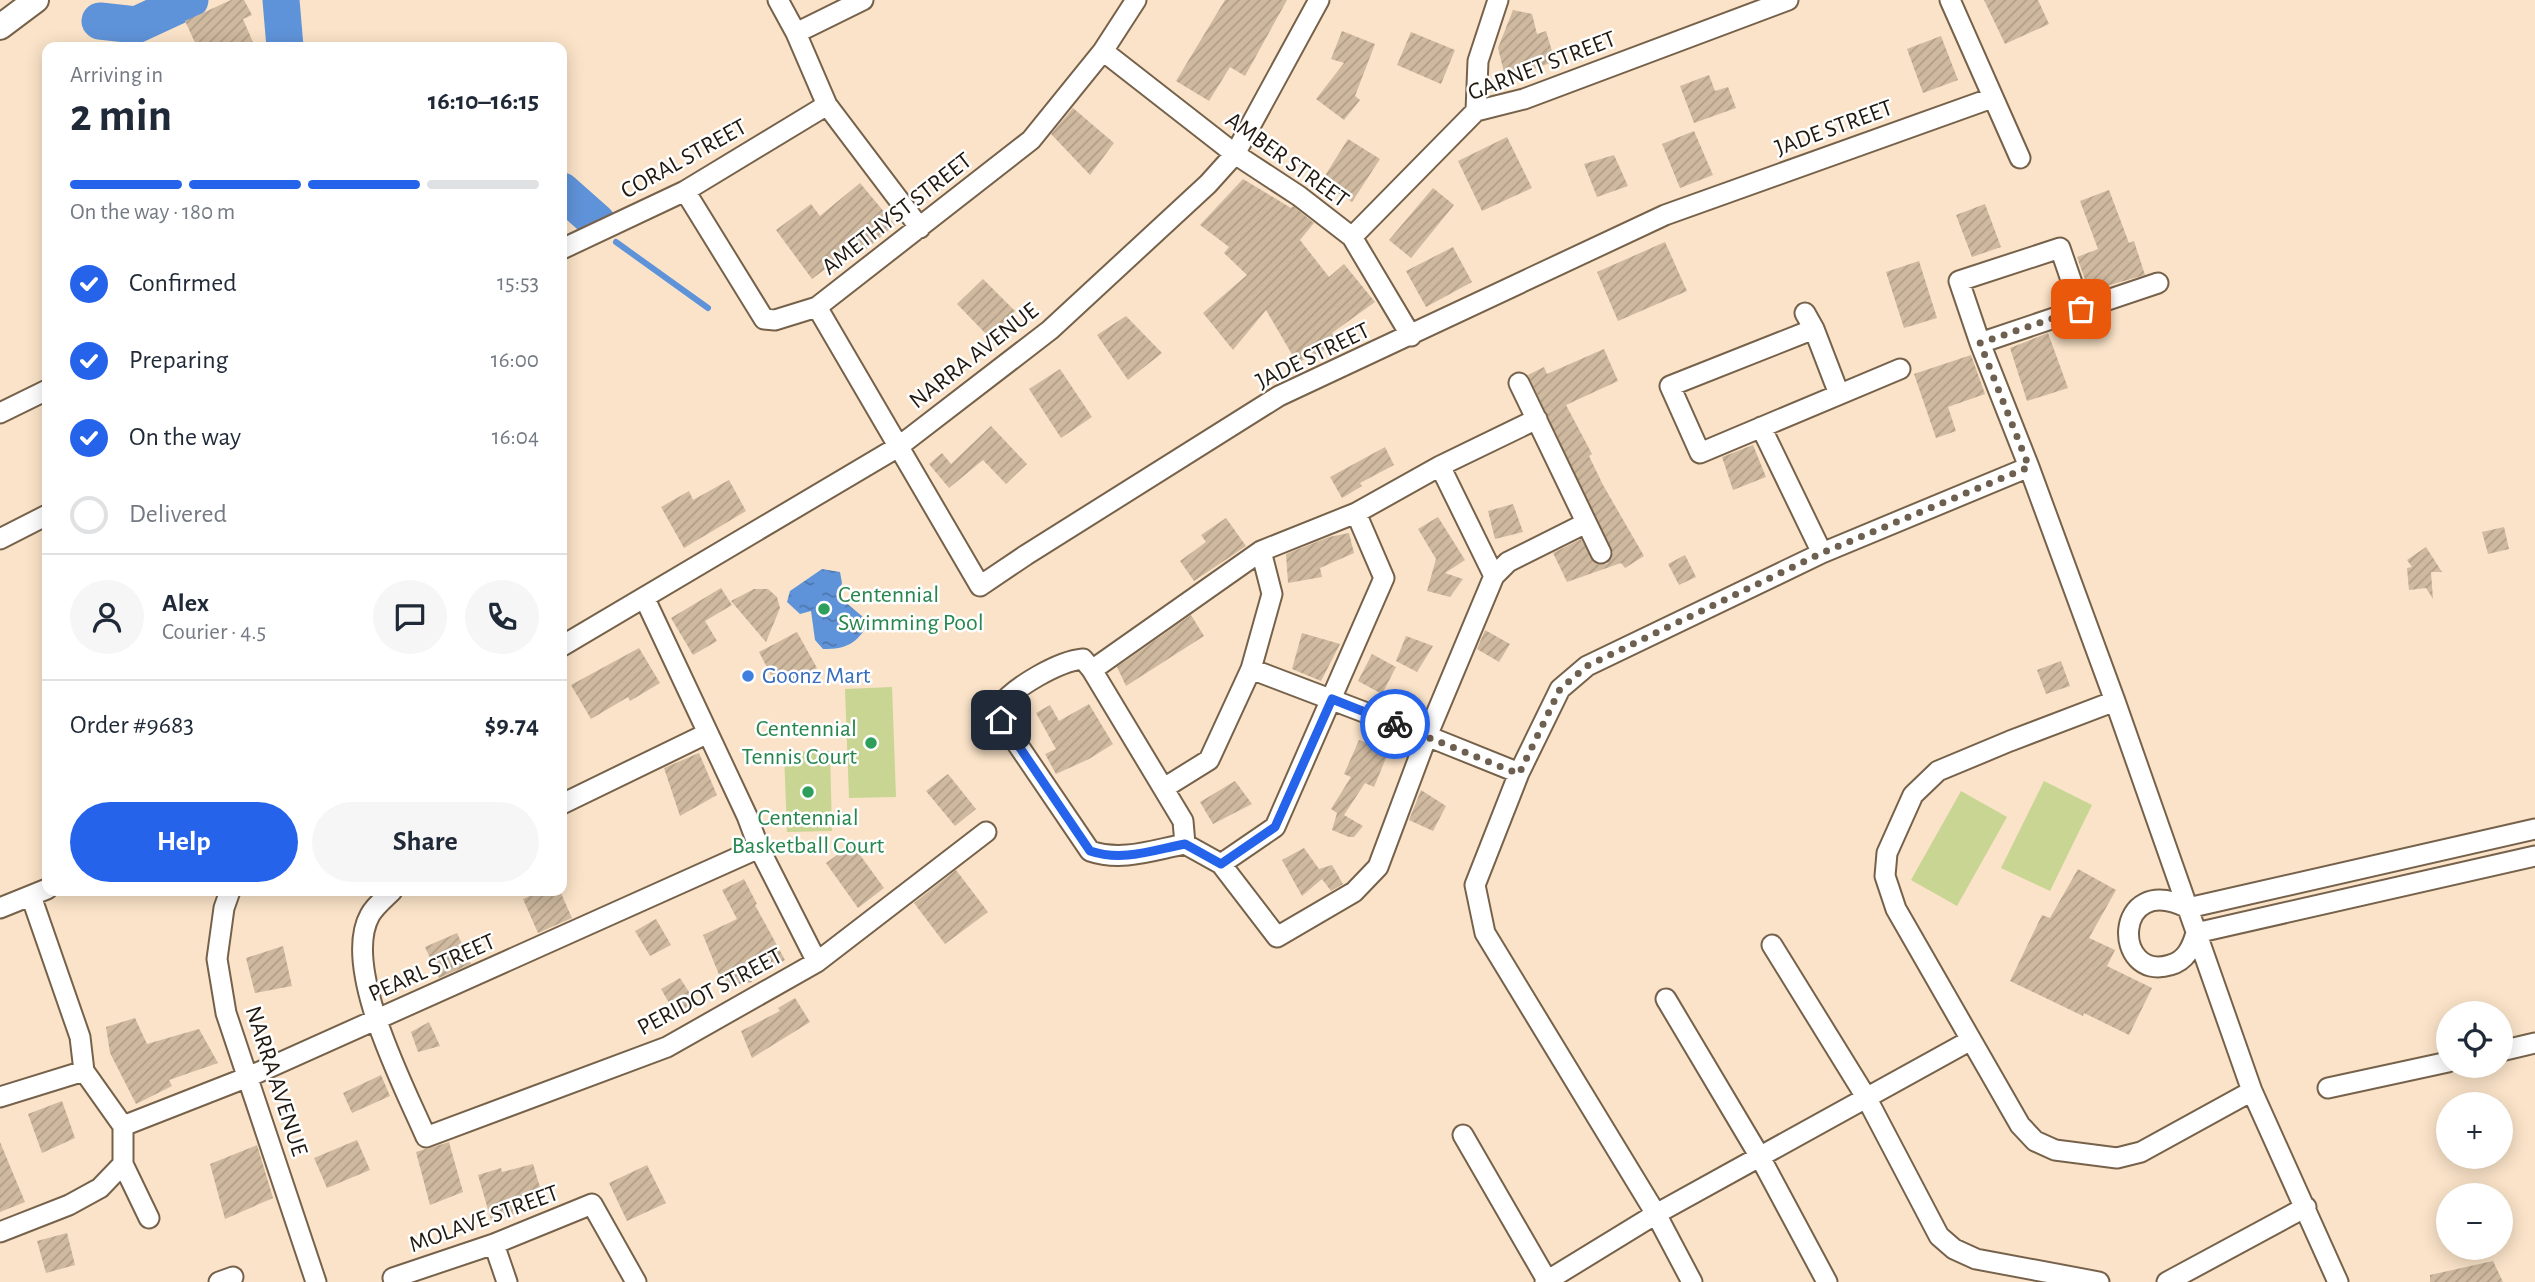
<!DOCTYPE html>
<meta charset="utf-8">
<style>
body{margin:0;font-family:"Alegreya Sans",sans-serif;background:#f6f6f7;color:#1f2937;height:100vh;display:flex;flex-direction:column;font-size:26px;white-space:nowrap}
*{box-sizing:border-box;margin:0}
p{font-size:23px;color:#747a83}
.icon{flex:none;width:38px;height:38px;fill:none;stroke:currentColor;stroke-width:2;stroke-linecap:round;stroke-linejoin:round}
.map{position:relative;flex:1;overflow:hidden}
.sheet{position:absolute;left:42px;top:42px;width:525px;height:854px;display:flex;flex-direction:column;background:#fff;border-radius:14px;box-shadow:0 4px 18px #0003}
.sheet>*{flex:none}
.fabs{position:absolute;left:2436px;top:1001px;display:grid;gap:14px}
.fabs a{display:grid;place-items:center;width:77px;height:77px;border-radius:50%;background:#fff;box-shadow:0 4px 18px #0003;font-size:35px}
.pin{position:absolute;display:grid;place-items:center;width:60px;height:60px;color:#fff;margin:-30px;border-radius:14px;box-shadow:0 4px 10px #0006}
.courier{position:absolute;display:grid;place-items:center;width:70px;height:70px;margin:-35px;border:5px solid #2563eb;border-radius:50%;background:#fff;color:#222;box-shadow:0 2px 9px #0007}
.head em{font-style:normal;font-weight:600}
.head div{display:flex;flex-direction:column-reverse}
.head{display:flex;align-items:center;justify-content:space-between;height:119px;padding:0 28px}
h1{font-size:46px;font-weight:600;line-height:52px}
.bar{display:grid;grid-template-columns:repeat(4,1fr);gap:10px 7px;align-content:center;height:84px;padding:0 28px}
.bar i{height:9px;border-radius:5px;background:#e0e1e3}
.bar .current{background:#2563eb}
.bar p{grid-column:span 4}
.line{display:flex;align-items:center;gap:18px;padding:0 28px;border-top:2px solid #e0e1e3}
.line div{flex:1}
.round{display:grid;place-items:center;flex:none;width:74px;height:74px;border-radius:37px;background:#f6f6f7}
ol{padding:0 28px;list-style:none}
li{display:flex;align-items:center;gap:21px;height:77px}
li p{margin-inline-start:auto}
li .icon{padding:7px;border-radius:50%;background:#2563eb;color:#fff;stroke-width:4}
li:last-child{color:#747a83}
li i{width:38px;height:38px;border:4px solid #e0e1e3;border-radius:50%}
.primary-button{display:flex;gap:14px;margin-top:auto;padding:14px 28px}
.primary-button a{flex:1;height:80px;border-radius:42px;background:#2563eb;color:#fff;font-size:28px;font-weight:600;line-height:80px;text-align:center}
.primary-button a+a{background:#f6f6f7;color:#1f2937}
.map>svg:first-child{display:block}
.pitch{fill:#c9d593}
.water{fill:url(#water-ripples)}
.lines{fill:none;stroke-linecap:round;stroke-linejoin:round}
.stream{stroke:#5f93d9;stroke-width:6}
.river{stroke:#5f93d9;stroke-width:37}
.building{fill:url(#building-hatch)}
.minor-casing{stroke:#76624b;stroke-width:23}
.major-casing{stroke:#76624b;stroke-width:28}
.minor{stroke:#fff;stroke-width:19}
.major{stroke:#fff;stroke-width:24}
.done{stroke:#6d6050;stroke-width:7;stroke-dasharray:0 12.6}
.route{stroke:#2563eb;stroke-width:9}
.leisure-dot{fill:#2e9e5b;stroke:#fff;stroke-width:2.5}
.shop-dot{fill:#3f7fe0;stroke:#fff;stroke-width:2.5}
.labels{text-anchor:middle;dominant-baseline:central;stroke-width:5;stroke-linejoin:round;paint-order:stroke}
.street-label{font-size:24px;fill:#21190f;stroke:#fff}
.leisure-label{font-size:24px;fill:#27864d;stroke:#fff;text-anchor:start}
.shop-label{font-size:24px;fill:#366cbe;stroke:#fff;text-anchor:start}
</style>
<div class="map">
<svg width="2535" height="1282" viewBox="0 0 2535 1282">
<defs>
<pattern id="water-ripples" width="26" height="14" patternUnits="userSpaceOnUse" patternTransform="scale(1.75)"><rect width="26" height="14" fill="#5f93d9"/><path d="M2 4q2-2 4 0t4 0M15 11q2-2 4 0t4 0" fill="none" stroke="#4e77ae"/></pattern>
<pattern id="building-hatch" width="6" height="6" patternUnits="userSpaceOnUse" patternTransform="scale(1.75)"><rect width="6" height="6" fill="#cfb99f"/><path d="M-1 1l2-2M0 6l6-6M5 7l2-2" fill="none" stroke="#b19e88"/></pattern>
</defs>
<rect width="100%" height="100%" fill="#fae3c8"/>
<path class="pitch" d="M892,687L896,797L849,798L845,689Z
M830,751L832,831L787,832L784,752Z
M2044,781L2092,805L2050,891L2001,868Z
M1961,791L2007,817L1957,906L1911,880Z"/>
<path class="water" d="M822,569L840,572L842,583L838,596L869,622C857,644 847,649 823,649L815,640L811,611L800,614L787,602L790,591Z"/>
<g class="lines">
<path class="stream" d="M94,15L100,21
M616,242L708,308"/>
<path class="river" d="M281,0L285,47
M100,21L136,25L190,0
M562,191L597,222"/>
</g>
<path class="building" d="M231,0H244L252,15L243,19L255,47H197L185,21Z
M1225,0H1287L1245,76L1230,67L1209,101L1176,81Z
M1984,0H2038L2049,24L2005,44Z
M1513,10L1532,14L1537,34L1546,31L1555,61L1506,80L1498,48Z
M1342,31L1375,44L1355,96L1360,100L1344,120L1316,99L1344,63L1331,59Z
M1411,32L1455,50L1441,84L1397,65Z
M1941,36L1958,80L1923,93L1907,49Z
M1709,75L1715,91L1728,87L1736,108L1694,123L1680,86Z
M1073,108L1114,143L1090,175L1051,134Z
M1694,131L1713,175L1680,188L1662,144Z
M1507,137L1532,188L1482,211L1458,161Z
M1348,139L1380,159L1352,202L1321,182Z
M1614,155L1628,186L1597,197L1584,164Z
M1243,179L1291,208L1293,206L1314,223L1300,240L1329,277L1344,264L1375,302L1332,333L1340,342L1297,363L1266,310L1233,350L1203,313L1247,275L1224,253L1229,247L1200,225Z
M860,183L895,225L859,255L853,248L812,279L776,230L811,204L820,216Z
M1433,188L1454,205L1411,258L1389,240Z
M2109,190L2129,243L2134,241L2145,275L2089,291L2077,257L2098,249L2080,201Z
M1985,204L2001,247L1972,257L1956,215Z
M1665,242L1687,291L1618,321L1597,272Z
M1453,247L1472,282L1426,307L1406,271Z
M1919,261L1937,318L1904,328L1886,272Z
M983,279L1015,311L989,337L957,304Z
M1126,316L1162,353L1128,380L1097,335Z
M2048,333L2068,388L2027,401L2010,348Z
M1604,349L1618,381L1566,405L1592,454L1589,456L1603,485L1644,556L1625,568L1621,563L1567,582L1553,553L1581,539L1595,563L1607,564L1613,553L1528,375L1544,367L1547,374Z
M1971,355L1985,394L1948,407L1956,431L1936,438L1914,374Z
M1060,369L1092,417L1061,438L1029,389Z
M991,426L1027,464L1006,484L983,460L949,488L929,464L942,453L951,464Z
M1753,445L1766,477L1733,490L1722,457Z
M1385,447L1394,465L1360,483L1362,486L1342,498L1330,477Z
M729,480L746,511L684,548L661,507L689,491L693,500Z
M1513,504L1523,532L1495,539L1488,511Z
M1438,517L1465,560L1445,573L1463,579L1450,597L1427,591L1436,559L1418,529Z
M1226,518L1246,546L1194,581L1180,561L1206,542L1201,535Z
M2504,527L2509,549L2488,554L2482,532Z
M1349,533L1354,553L1320,568L1322,577L1288,583L1286,554L1329,537Z
M2426,547L2442,572H2431L2433,599L2426,588L2409,590L2407,568L2412,567L2407,560Z
M1685,555L1696,577L1679,585L1668,564Z
M721,588L732,605L705,621L717,641L693,655L671,618Z
M754,589H768L777,597L780,608L766,642L731,601Z
M1191,615L1204,636L1126,686L1117,667Z
M1485,630L1510,644L1499,662L1477,649Z
M797,632L817,668L793,681L788,671L773,679L759,652Z
M1302,633L1340,644L1321,681L1292,669Z
M1406,636L1433,646L1417,672L1396,661Z
M639,648L660,683L630,701L628,697L591,719L571,685Z
M1372,654L1396,667L1382,694L1358,681Z
M2061,661L2070,686L2046,694L2037,670Z
M1089,704L1113,744L1089,759L1056,774L1045,754L1056,749L1036,713L1050,705L1059,721Z
M1359,740L1389,751L1374,787L1365,783L1344,815L1363,826L1354,837H1349L1332,830L1337,813L1331,809L1351,777L1344,774Z
M699,753L717,795L680,816L664,768Z
M948,774L976,809L955,826L926,791Z
M1235,781L1252,804L1213,824L1200,802Z
M1421,790L1446,806L1433,831L1409,820Z
M852,844L884,888L858,908L826,863Z
M1304,848L1319,869L1332,865L1343,884L1331,891L1322,879L1302,896L1282,860Z
M2078,869L2116,890L2089,938L2115,950L2107,966L2152,988L2129,1035L2084,1013L2083,1016L2010,981L2042,915L2050,918Z
M956,870L988,912L945,944L914,903Z
M744,879L757,904L755,905L785,960L751,979L752,982L724,987L703,935L737,919L722,890Z
M541,891H560L572,918L538,933L523,899Z
M656,919L671,945L650,956L635,931Z
M457,933L471,964L439,978L425,947Z
M283,946L292,986L255,993L246,958Z
M680,978L696,1003L676,1015L661,989Z
M795,998L810,1022L752,1058L741,1031L780,1011L778,1008Z
M135,1018L147,1044L199,1029L218,1063L169,1080L172,1086L136,1104L110,1053L106,1027Z
M429,1022L440,1046L418,1052L411,1032Z
M381,1075L390,1096L352,1113L343,1093Z
M62,1101L75,1138L42,1153L28,1114Z
M357,1140L370,1170L327,1188L314,1158Z
M0,1142L25,1202L0,1212Z
M449,1142L463,1192L430,1205L416,1152Z
M257,1145L273,1198L225,1219L210,1164Z
M533,1164L543,1197L512,1205L514,1214L491,1220L478,1175L501,1168L502,1172Z
M647,1165L666,1203L627,1221L609,1183Z
M67,1233L75,1265L46,1273L37,1241Z
M2493,1261L2503,1282H2430V1275Z"/>
<g class="lines">
<defs>
<path id="minor" d="M778,0L796,33L827,105L920,228
M1950,0L2020,158
M796,33L863,0
M1103,51L1235,154L1299,196L1352,237L1411,336
M1476,111L1478,61L1498,0
M685,191L764,319L775,320L817,307L1031,140L1103,51L1136,0
M1352,237L1476,111L1524,99L1788,0
M562,249L685,191L827,105
M817,307L980,586L1026,555L1279,396L1665,215L1992,98
M2081,309L2060,248L1959,281L1980,343L2029,467L2115,701L2252,1091L2338,1282
M1805,313L1814,329L1839,394
M1814,329L1670,386L1700,453L1900,369
M1980,343L2158,283
M1519,383L1601,553
M0,413L47,390
M1761,427L1822,553
M1440,466L1494,576
M0,539L47,515
M645,599L747,816L759,848L817,962
M562,646L898,447L1050,330L1208,184L1235,154L1319,0
M1083,659L1092,670L1183,821L1185,844C1153,850 1122,862 1090,851L1001,720L1000,706C1014,687 1059,661 1083,659Z
M1251,669L1427,736L1519,773
M1092,670L1261,551L1356,513L1440,466L1537,419
M2115,701L2010,741L1938,771L1913,795L1887,853L1885,876L1896,909L2020,1125L2035,1141L2055,1150L2117,1158L2141,1152L2252,1091
M1164,788L1209,760L1251,669L1272,594L1261,551
M562,804L708,733
M2535,829L2188,908C2112,870 2112,983 2170,965C2186,961 2192,947 2196,933L2535,856
M1185,844L1221,864L1277,937L1354,892L1378,867L1427,736L1494,576L1508,562L1586,523
M1221,864L1275,827L1384,578L1356,513
M230,891L224,908L217,959L226,1013L316,1282
M392,891C385,898 375,906 370,915C341,967 404,1086 426,1137L667,1047L817,962L986,832
M31,896L80,1037L84,1071L123,1126V1164L149,1218
M0,908L47,889
M1772,945L1866,1097L1939,1236L1954,1249L1976,1259L2099,1282
M1666,999L1760,1157L1827,1282
M2501,1051L2535,1043
M2328,1088L2448,1062
M0,1097L84,1071
M123,1126L248,1077L759,848
M1463,1135L1548,1282
M0,1232L69,1205L100,1188L123,1164
M494,1244L507,1282
M393,1278L494,1244L592,1204L636,1282
M219,1282L233,1277
M1545,1282L1656,1214L1971,1040
M1692,1282L1656,1214L1485,933L1475,885L1519,773L1560,689L1587,666L1822,553L2029,467
M2167,1282L2306,1207"/>
<path id="major" d="M0,27L36,0"/>
</defs>
<use href="#minor" class="minor-casing"/>
<use href="#major" class="major-casing"/>
<use href="#minor" class="minor"/>
<use href="#major" class="major"/>
</g>
<g class="lines">
<path class="done" d="M1395,724L1519,774L1560,689L1587,666L1822,553L2029,467L1980,343L2081,309"/>
<path class="route" d="M1001,720L1090,851C1123,862 1153,850 1185,844L1221,864L1275,827L1332,699L1395,724"/>
</g>
<g class="leisure-dot">
<circle cx="824" cy="609" r="7"/>
<circle cx="871" cy="743" r="7"/>
<circle cx="808" cy="792" r="7"/>
</g>
<circle class="shop-dot" cx="748" cy="676" r="7"/>
<g class="labels">
<g class="street-label">
<text transform="translate(1542 66) rotate(-21)">GARNET STREET</text>
<text transform="translate(1834 128) rotate(-20)">JADE STREET</text>
<text transform="translate(684 159) rotate(-29)">CORAL STREET</text>
<text transform="translate(1287 160) rotate(36)">AMBER STREET</text>
<text transform="translate(897 214) rotate(-38)">AMETHYST STREET</text>
<text transform="translate(974 356) rotate(-38)">NARRA AVENUE</text>
<text transform="translate(1313 356) rotate(-26)">JADE STREET</text>
<text transform="translate(432 968) rotate(-24)">PEARL STREET</text>
<text transform="translate(710 992) rotate(-28)">PERIDOT STREET</text>
<text transform="translate(276 1081) rotate(72)">NARRA AVENUE</text>
<text transform="translate(484 1219) rotate(-20)">MOLAVE STREET</text>
</g>
<g class="leisure-label">
<text x="838" y="595">Centennial<tspan x="838" dy="28">Swimming Pool</tspan></text>
<text x="857" y="729" text-anchor="end">Centennial<tspan x="857" dy="28">Tennis Court</tspan></text>
<text x="808" y="818" text-anchor="middle">Centennial<tspan x="808" dy="28">Basketball Court</tspan></text>
</g>
<g class="shop-label">
<text x="762" y="676">Goonz Mart</text>
</g>
</g>
</svg>
<div class="fabs">
<a><svg class="icon" aria-label="locate" viewBox="0 0 24 24"><circle cx="12" cy="12" r="6"/><path d="M12 2v4M12 18v4M2 12h4M18 12h4"/></svg></a>
<a>+</a>
<a>−</a>
</div>
<div class="pin" style="left:2081px;top:309px;background:#ea580c"><svg class="icon" aria-label="bag" viewBox="0 0 24 24"><path d="M5 8h14l-1 12H6zM9 8a3 3 0 0 1 6 0"/></svg></div>
<div class="pin" style="left:1001px;top:720px;background:#1f2937"><svg class="icon" aria-label="home" viewBox="0 0 24 24"><path d="M3 11l9-7 9 7M6 9v11h12V9"/></svg></div>
<div class="courier" style="left:1395px;top:724px"><svg class="icon" aria-label="bike" viewBox="0 0 24 24"><circle cx="6" cy="16" r="4"/><circle cx="18" cy="16" r="4"/><path d="M6 16l4-8h5l3 8M10 8l3 8H6M13 5h3"/></svg></div>
<section class="sheet">
<div class="head"><div><h1>2 min</h1><p>Arriving in</p></div><em>16:10–16:15</em></div>
<div class="bar"><i class="current"></i><i class="current"></i><i class="current"></i><i></i><p>On the way · 180 m</p></div>
<ol>
<li><svg class="icon" aria-label="check" viewBox="0 0 24 24"><path d="M5 12l5 5 9-10"/></svg>Confirmed<p>15:53</p></li>
<li><svg class="icon" aria-label="check" viewBox="0 0 24 24"><path d="M5 12l5 5 9-10"/></svg>Preparing<p>16:00</p></li>
<li><svg class="icon" aria-label="check" viewBox="0 0 24 24"><path d="M5 12l5 5 9-10"/></svg>On the way<p>16:04</p></li>
<li><i></i>Delivered</li>
</ol>
<div class="line" style="height:126px"><a class="round"><svg class="icon" aria-label="person" viewBox="0 0 24 24"><circle cx="12" cy="8" r="4"/><path d="M4 21q1-7 8-7t8 7"/></svg></a><div><b>Alex</b><p>Courier · 4.5</p></div><a class="round"><svg class="icon" aria-label="chat" viewBox="0 0 24 24"><path d="M4 5h16v11H9l-5 4z"/></svg></a><a class="round"><svg class="icon" aria-label="phone" viewBox="0 0 24 24"><path d="M5 4h4l2 5-3 2q2 4 5 5l2-3 5 2v4C11 20 4 13 5 4z"/></svg></a></div>
<div class="line" style="height:91px"><div>Order #9683</div><b>$9.74</b></div>
<div class="primary-button"><a>Help</a><a>Share</a></div>
</section>
</div>
